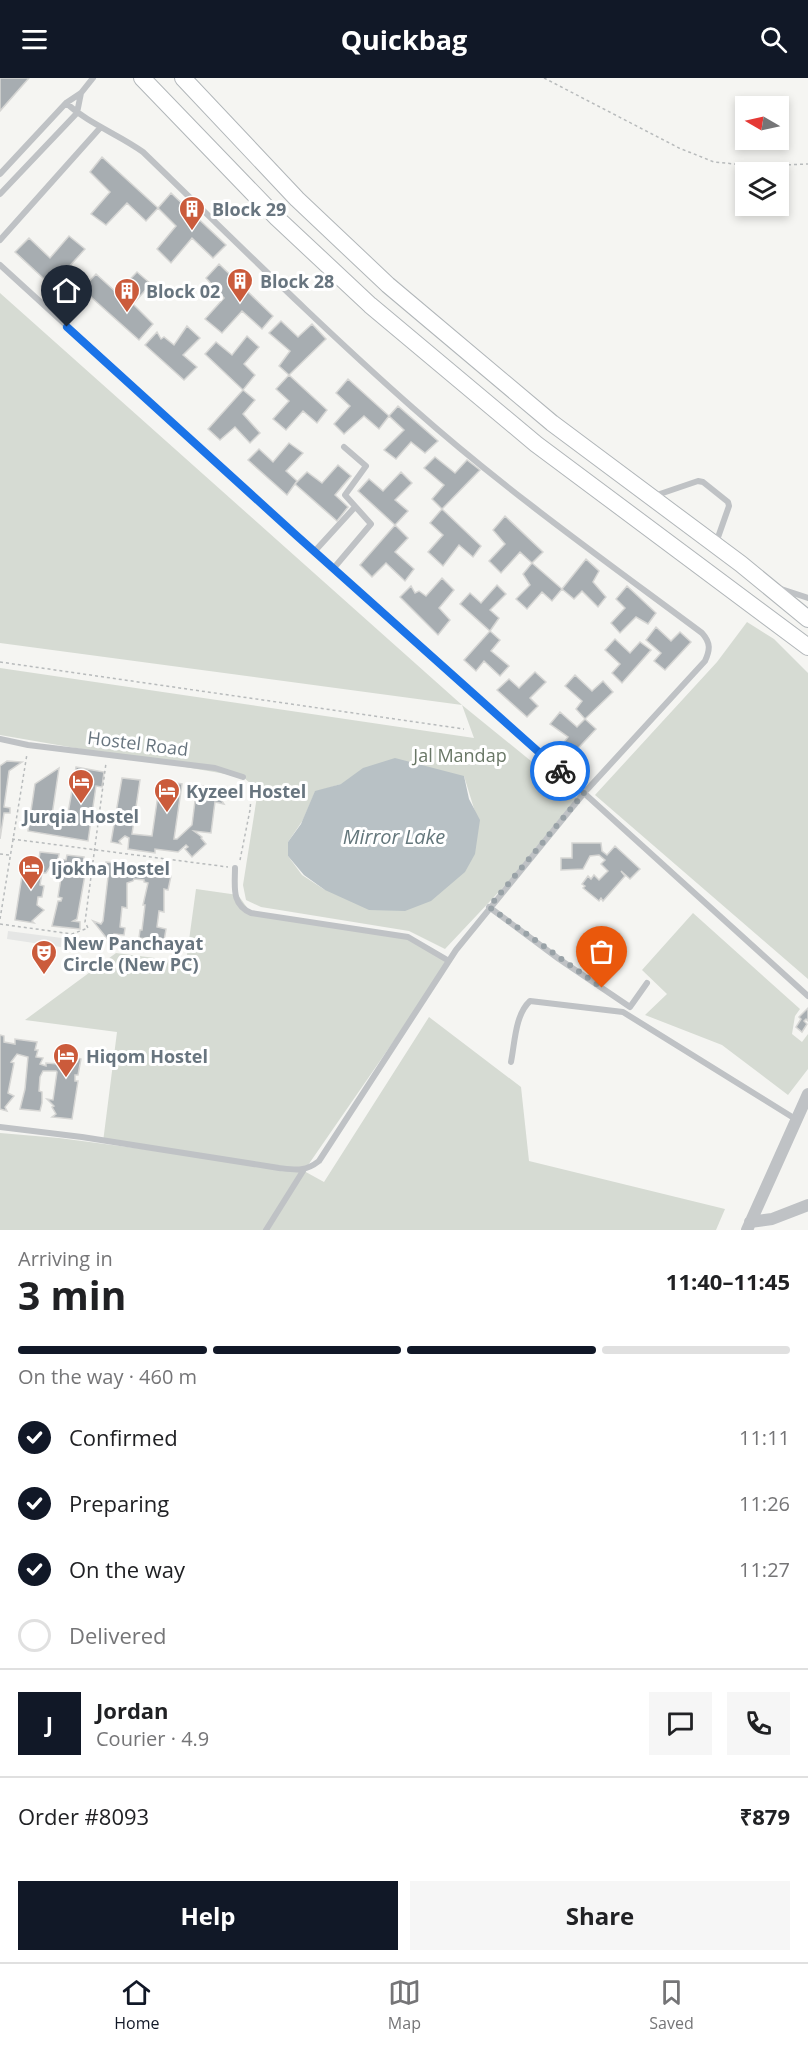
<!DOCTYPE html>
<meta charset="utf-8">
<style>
body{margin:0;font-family:"Open Sans",sans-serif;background:#f6f6f6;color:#202124;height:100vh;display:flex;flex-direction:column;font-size:22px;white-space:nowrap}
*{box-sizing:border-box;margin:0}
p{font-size:20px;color:#757577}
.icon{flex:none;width:33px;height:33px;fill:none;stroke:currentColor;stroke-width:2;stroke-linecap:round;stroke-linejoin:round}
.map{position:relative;height:1152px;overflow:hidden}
.details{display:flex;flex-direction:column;background:#fff;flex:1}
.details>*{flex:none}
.needle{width:39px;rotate:279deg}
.tools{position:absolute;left:735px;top:18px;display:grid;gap:12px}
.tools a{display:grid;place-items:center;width:54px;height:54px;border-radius:0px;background:#fff;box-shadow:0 3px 9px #0003;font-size:30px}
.pin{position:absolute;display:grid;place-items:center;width:51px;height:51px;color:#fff;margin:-62px -26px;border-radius:50% 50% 50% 0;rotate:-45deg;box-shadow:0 0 6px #0007}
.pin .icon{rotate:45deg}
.courier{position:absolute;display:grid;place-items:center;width:60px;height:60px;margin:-30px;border:4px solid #1a73e8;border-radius:50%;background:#fff;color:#222;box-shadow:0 2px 8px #0007}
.summary em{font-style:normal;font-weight:700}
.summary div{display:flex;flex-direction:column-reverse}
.summary{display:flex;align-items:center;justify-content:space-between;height:102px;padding:0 18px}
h1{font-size:39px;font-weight:700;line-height:45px}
.bar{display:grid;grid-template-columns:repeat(4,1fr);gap:9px 6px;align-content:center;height:72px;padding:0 18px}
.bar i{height:8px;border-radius:4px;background:#e0e0e0}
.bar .current{background:#111827}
.bar p{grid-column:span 4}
.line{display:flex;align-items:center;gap:15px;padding:0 18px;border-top:2px solid #e0e0e0}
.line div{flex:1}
.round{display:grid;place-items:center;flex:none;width:63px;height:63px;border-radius:0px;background:#f6f6f6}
ol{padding:0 18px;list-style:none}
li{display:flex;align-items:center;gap:18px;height:66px}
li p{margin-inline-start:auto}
li .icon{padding:6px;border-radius:50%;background:#111827;color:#fff;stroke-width:4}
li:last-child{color:#757577}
li i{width:33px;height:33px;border:3px solid #e0e0e0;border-radius:50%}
.button{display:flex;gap:12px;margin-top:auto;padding:12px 18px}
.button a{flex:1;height:69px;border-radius:0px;background:#111827;color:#fff;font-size:24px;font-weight:700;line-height:69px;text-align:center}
.button a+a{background:#f6f6f6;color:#202124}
header{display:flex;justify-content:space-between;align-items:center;height:78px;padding:0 18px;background:#111827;color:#fff;font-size:27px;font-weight:700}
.menu{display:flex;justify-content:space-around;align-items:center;height:84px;border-top:2px solid #e0e0e0;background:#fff;font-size:16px;color:#757577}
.menu a{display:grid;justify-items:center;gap:3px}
.menu .current{color:#111827}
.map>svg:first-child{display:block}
.built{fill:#e5e6e5}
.green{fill:#d6dbd3;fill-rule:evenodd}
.water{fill:#b8c1c5}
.building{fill:#a7adb1;stroke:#d6d6d4;stroke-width:1.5}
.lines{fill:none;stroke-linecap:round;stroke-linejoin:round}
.secondary-casing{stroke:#b1b6b9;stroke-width:18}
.path{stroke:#b8bbbc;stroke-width:1.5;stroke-dasharray:3 3;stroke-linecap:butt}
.lane{stroke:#bfc2c5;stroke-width:6}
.street{stroke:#bfc2c5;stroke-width:12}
.secondary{stroke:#fff;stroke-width:16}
.done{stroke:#99a2a7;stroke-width:6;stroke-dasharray:0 10.8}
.route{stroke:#1a73e8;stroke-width:8}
.labels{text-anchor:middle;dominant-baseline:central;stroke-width:6;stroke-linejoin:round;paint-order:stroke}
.poi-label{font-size:18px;font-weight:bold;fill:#68757f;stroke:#fff;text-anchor:start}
.street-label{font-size:18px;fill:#68757f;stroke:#fff}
.park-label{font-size:18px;fill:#697766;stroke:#fff}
.water-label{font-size:20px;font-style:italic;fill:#63767b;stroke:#fff}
</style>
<header><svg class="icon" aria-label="menu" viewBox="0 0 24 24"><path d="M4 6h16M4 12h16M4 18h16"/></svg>Quickbag<svg class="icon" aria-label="search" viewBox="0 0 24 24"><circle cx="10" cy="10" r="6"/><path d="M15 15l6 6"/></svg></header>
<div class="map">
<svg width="808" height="1152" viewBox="0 0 808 1152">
<rect width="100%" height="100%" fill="#f5f5f2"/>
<path class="built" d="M8,853L62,860L61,869L7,861Z"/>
<path class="green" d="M0,215L462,627L579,722L526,785L445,871L409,853L261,829L246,822L243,807L258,712L243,699L0,657V590L474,660L462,627L0,565ZM464,698L479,747L325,812L302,797L288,778V764L303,742L315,714L341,706Z
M747,544L774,561L808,595V901L595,717L717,584Z
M196,811L238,817L251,835L415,862L449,883L304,1093L324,1104L429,939L521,1009L529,1083L725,1131L716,1152H0V1055L59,1060L211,1080L103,1064L117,954L25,942L116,875L186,884Z
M693,835L800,931L795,938L792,956L802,964L808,956V991L788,1017L722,967L645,937L667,916L642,892Z"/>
<path class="water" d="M395,680L464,698L469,721L480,742L475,776L465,794L431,823L405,833L369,832L325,812L304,797L288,778V764L301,746L315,713L341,706L363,690Z"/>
<path class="building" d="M0,0H29L0,33Z
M102,79L158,130L146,143L127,125L106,147L91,136L110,114L90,94Z
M171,115L226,167L213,180L192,160L171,185L157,171L176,148L158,130Z
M69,158L85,171L66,192L82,211L71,226L15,174L29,160L50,180Z
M219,186L273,238L262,251L242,233L222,255L205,241L224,220L206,200Z
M137,194L151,206L133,226L153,246L139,262L82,211L96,196L117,215Z
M281,243L298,259L312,246L326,261L289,297L279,288L290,273L269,255Z
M187,248L200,260L183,277L197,289L184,302L145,267L157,254L161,261L164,259L174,267Z
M247,258L259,269L244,286L255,297L243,312L205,276L216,264L232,277Z
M289,297L327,332L317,345L303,333L286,352L273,341L289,323L276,311Z
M348,301L389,338L379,351L364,338L344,356L334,346L350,328L336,315Z
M243,312L255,322L243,336L260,355L250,365L235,349L220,362L208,351Z
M398,328L438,363L425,375L411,364L396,381L384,372L404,352L389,338Z
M289,365L303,375L286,393L297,403L287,417L248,382L259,371L273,384Z
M435,379L455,395L467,382L480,392L442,431L432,421L444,407L424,390Z
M338,387L351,398L335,417L348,429L337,443L295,406L307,394L322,405Z
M401,394L412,405L395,422L408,433L395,447L358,413L369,401L383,413Z
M442,431L481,468L473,479L459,467L443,488L428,474L443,457L430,445Z
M505,438L543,474L532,485L520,474L501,495L489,483L505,466L493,452Z
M395,447L408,460L395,474L414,491L405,503L386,485L372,499L360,487Z
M586,481L599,493L593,504L606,519L598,529L582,513L574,521L562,511Z
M532,485L562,511L552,523L542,514L527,531L516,521L530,507L523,496Z
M442,500L454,512L439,530L450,542L438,557L400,519L411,508L415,515L419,513L426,518Z
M497,507L506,516L490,532L499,540L490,553L460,526L470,515L481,525Z
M627,508L656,535L648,546L636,539L620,555L611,545L625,530L616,521Z
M656,549L671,563L680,554L691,564L665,592L654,583L661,575L646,562Z
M490,553L500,562L491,573L509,588L500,598L484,583L476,593L464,582Z
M615,561L630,575L640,564L651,572L622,605L612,595L620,586L605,572Z
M535,594L546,604L530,620L538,628L527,639L497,612L509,601L519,610Z
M575,597L592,613L603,603L613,614L585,641L576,631L582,623L565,608Z
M560,634L577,649L585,641L596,651L570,679L559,671L568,659L550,646Z
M7,683L22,684L9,693L4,729L10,730V735H4L0,761V688Z
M76,689L104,694L102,709L96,708L88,763L28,753L35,706L59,690L51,744L66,747Z
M122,700L140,702L132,756L152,758L160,703L182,706L174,761H177L192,747L197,707L220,710L216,714L224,726L215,724L211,755L194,753L202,759L201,760L206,766L192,779L185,771L188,769L186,767L178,774L155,771V775L128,771L129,760L125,758L119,763L121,766L111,764Z
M572,765H601L602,773L607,777L615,768L640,791L630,801L621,793L625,798L603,823L601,820L599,823L583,810L585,808L582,806L588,798L591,801L594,797L599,802L608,793L601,786L605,782L599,777L590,778L583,791L561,792V780H572Z
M40,774L59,776L58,781L66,782L67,777L84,779L83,786H87L77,841L73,843L80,844V851L52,848L58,823H61L62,820L58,819L61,800H63L64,794L50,789L46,795H42L40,807L44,808L42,819H38L37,827L44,832L32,843L34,845L15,842L25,779L39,781Z
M106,784L153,789V792L161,793L160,797L171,798L168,812L164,811V834L159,833L157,849L166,851L164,863L139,860L140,852H142L145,827H143L148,805L144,804V802L134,801L133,803L127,805V830L122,829L120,849L125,850L124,857L114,856L112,867L93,843L101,846L103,843L108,799H105Z
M808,930V943L806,941L804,943L807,946L802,954L796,949L801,941L799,939Z
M0,957L4,958V964L15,966V961L37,964L35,972H38L36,979L43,980L40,986L46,988V985L59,986L75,971L74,979L81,981L78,997H75V1003H78L72,1041L52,1039L56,1036L52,1029L54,1028L47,1021L53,1022L57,994L56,993H43L40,999L39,1013L42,1014V1025L40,1033L20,1031L25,1011L28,979L17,976L11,984L14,985L8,1015L14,1018L5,1029L7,1033L0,1031Z"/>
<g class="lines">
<defs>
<path id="secondary" d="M142,0L277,140L370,227L536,366L808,569
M183,0L297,121L388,207L552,345L741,486L808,541"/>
</defs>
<use href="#secondary" class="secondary-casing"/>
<path class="path" d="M544,0L679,70L714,84L756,88L808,86
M0,584L464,651
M12,761L228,789
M0,776L9,777
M240,782L250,732L252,709L249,706
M0,841L27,676
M0,846L72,856L88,850L85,844L106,685"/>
<path class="lane" d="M0,96L66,25L81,15L93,0
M0,116L77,35L81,15
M0,162L100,50
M0,187L297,458L584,715L705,583C710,572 711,565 702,555C604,482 504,411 413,330C320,248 232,160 143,74C118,56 89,46 66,25
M654,418L698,403L703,404L728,424L729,428L716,465
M314,474L355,429
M333,491L371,446L345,417L366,388L344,369
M778,510L808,520
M0,661L28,667L215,690L243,699
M235,790C235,809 231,826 251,835L408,859L449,883
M489,829L559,881L630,929L647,905
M511,984C515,964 515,937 530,923L623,934L797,1042
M0,1049L82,1059L279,1090C296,1092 305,1094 319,1083L456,872L584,715L808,918
M266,1152L303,1093"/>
<path class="street" d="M750,1144L772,1141L808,1127
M747,1152L808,1016"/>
<use href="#secondary" class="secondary"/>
</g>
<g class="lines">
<path class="done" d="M560,693L584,715L489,829L602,910"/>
<path class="route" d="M67,249L297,458L560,693"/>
</g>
<defs>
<symbol id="building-pin" viewBox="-11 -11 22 30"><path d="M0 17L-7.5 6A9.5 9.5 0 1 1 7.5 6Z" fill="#cb5b3b" stroke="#fff"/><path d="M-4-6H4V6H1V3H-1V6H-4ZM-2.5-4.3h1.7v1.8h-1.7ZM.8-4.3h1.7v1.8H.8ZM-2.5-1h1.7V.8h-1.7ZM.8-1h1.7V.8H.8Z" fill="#fff"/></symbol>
<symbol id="hotel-pin" viewBox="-11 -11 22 30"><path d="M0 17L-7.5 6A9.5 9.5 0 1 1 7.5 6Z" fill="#cb5b3b" stroke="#fff"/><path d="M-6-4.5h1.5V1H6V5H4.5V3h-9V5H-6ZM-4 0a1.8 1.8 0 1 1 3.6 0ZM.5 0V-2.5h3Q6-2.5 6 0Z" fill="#fff"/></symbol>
<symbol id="theatre-pin" viewBox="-11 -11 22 30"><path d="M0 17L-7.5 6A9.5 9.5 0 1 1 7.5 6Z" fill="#cb5b3b" stroke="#fff"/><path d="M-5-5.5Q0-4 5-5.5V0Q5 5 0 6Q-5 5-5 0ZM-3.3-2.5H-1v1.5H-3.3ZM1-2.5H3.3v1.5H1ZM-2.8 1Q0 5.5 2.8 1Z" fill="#fff"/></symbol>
</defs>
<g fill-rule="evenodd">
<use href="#building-pin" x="177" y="116" width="30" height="40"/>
<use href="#building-pin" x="225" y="188" width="30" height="40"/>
<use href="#building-pin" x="112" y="198" width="30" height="40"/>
<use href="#hotel-pin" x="66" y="689" width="30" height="40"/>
<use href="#hotel-pin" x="152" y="698" width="30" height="40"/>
<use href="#hotel-pin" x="16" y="775" width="30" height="40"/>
<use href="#theatre-pin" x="29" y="860" width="30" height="40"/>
<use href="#hotel-pin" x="51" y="963" width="30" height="40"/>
</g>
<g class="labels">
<g class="poi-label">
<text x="212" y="131">Block 29</text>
<text x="260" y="203">Block 28</text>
<text x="146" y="213">Block 02</text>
<text x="186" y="713">Kyzeel Hostel</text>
<text x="81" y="738" text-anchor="middle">Jurqia Hostel</text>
<text x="51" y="790">Ijokha Hostel</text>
<text x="63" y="865">New Panchayat<tspan x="63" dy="21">Circle (New PC)</tspan></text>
<text x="86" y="978">Hiqom Hostel</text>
</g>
<g class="street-label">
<text transform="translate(138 665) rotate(7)">Hostel Road</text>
</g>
<g class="park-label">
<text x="460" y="677">Jal Mandap</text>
</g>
<g class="water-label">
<text x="394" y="758">Mirror Lake</text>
</g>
</g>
</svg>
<div class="tools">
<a><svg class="needle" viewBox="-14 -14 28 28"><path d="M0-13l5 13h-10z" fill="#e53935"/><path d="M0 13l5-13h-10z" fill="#757577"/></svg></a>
<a><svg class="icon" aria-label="layers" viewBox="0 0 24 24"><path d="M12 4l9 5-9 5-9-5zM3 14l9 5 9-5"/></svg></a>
</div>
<div class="pin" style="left:602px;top:910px;background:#ea580c"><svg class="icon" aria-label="bag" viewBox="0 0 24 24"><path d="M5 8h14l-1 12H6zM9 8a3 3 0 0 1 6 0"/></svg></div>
<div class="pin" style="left:67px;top:249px;background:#1f2937"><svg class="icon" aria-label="home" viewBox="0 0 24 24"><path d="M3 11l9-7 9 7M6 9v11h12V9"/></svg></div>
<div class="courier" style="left:560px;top:693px"><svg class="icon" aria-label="bike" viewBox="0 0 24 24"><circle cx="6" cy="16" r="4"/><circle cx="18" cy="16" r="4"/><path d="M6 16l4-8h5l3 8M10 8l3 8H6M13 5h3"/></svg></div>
</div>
<section class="details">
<div class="summary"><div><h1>3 min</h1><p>Arriving in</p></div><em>11:40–11:45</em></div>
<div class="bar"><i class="current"></i><i class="current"></i><i class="current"></i><i></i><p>On the way · 460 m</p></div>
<ol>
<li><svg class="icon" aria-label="check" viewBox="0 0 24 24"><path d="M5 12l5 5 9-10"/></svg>Confirmed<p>11:11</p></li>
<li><svg class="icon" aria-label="check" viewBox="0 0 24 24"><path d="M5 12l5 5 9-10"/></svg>Preparing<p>11:26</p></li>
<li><svg class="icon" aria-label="check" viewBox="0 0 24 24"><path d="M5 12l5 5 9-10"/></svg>On the way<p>11:27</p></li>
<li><i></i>Delivered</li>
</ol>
<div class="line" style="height:108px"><b class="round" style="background:#111827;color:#fff">J</b><div><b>Jordan</b><p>Courier · 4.9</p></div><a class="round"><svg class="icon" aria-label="chat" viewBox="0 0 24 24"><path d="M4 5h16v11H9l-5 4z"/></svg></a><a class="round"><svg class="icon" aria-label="phone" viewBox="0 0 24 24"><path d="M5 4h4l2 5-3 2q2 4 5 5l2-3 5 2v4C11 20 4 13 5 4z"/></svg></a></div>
<div class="line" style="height:78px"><div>Order #8093</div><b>₹879</b></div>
<div class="button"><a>Help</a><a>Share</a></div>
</section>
<nav class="menu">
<a class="current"><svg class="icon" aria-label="home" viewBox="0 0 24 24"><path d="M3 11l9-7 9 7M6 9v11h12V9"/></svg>Home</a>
<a><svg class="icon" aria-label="map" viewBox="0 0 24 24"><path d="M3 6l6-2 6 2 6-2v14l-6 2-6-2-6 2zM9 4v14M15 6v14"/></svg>Map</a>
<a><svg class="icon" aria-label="saved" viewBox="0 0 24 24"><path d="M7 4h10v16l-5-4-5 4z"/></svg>Saved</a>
</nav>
